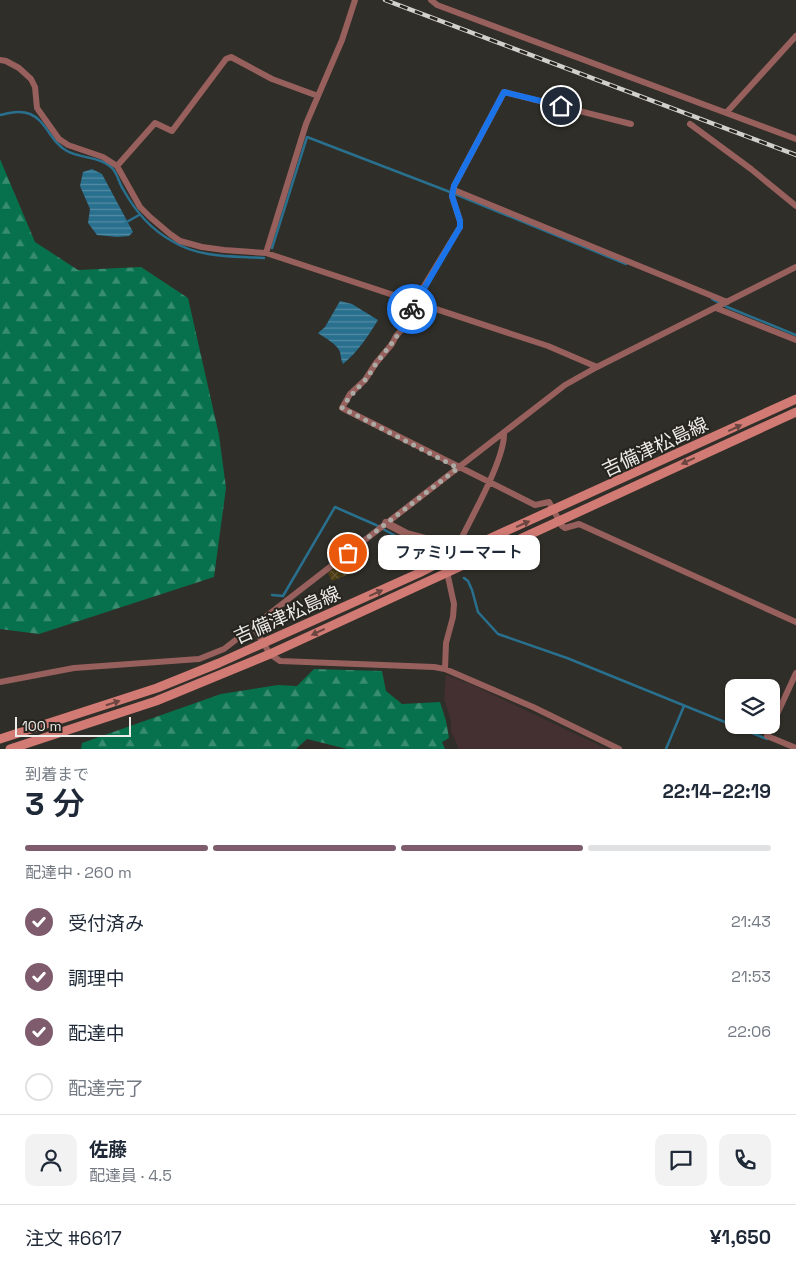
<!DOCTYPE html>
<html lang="ja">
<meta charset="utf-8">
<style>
body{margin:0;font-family:"Space Grotesk","Noto Sans JP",sans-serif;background:#f2f2f3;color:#1f2937;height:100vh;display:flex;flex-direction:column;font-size:19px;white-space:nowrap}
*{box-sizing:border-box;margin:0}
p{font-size:16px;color:#747a83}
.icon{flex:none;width:28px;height:28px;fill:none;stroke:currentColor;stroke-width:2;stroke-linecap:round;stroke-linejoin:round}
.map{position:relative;height:749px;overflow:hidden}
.details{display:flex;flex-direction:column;background:#fff;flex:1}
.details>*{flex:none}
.fabs{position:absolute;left:725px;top:679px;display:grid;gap:10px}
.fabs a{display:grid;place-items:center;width:55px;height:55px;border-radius:10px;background:#fff;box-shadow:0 1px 4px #0004;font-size:25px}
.scale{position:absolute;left:15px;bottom:12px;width:116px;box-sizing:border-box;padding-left:5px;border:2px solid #eeece9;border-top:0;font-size:14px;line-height:18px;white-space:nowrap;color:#eeece9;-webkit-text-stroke:4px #26241e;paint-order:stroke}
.pin{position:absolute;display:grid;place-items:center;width:42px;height:42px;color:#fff;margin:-21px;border:2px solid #fff;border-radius:50%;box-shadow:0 1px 5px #0007}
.courier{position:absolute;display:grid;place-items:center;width:50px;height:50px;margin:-25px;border:4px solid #1a73e8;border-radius:50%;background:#fff;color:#222;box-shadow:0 1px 6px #0007}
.bubble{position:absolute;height:35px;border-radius:10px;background:#fff;box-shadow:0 1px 4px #0004;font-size:16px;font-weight:600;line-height:35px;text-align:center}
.head em{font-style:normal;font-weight:600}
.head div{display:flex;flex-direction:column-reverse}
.head{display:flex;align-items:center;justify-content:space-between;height:85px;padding:0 25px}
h1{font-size:32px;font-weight:600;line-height:38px}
.bar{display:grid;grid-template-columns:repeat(4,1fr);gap:8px 5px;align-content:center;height:60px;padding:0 25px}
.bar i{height:6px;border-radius:4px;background:#e0e1e3}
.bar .on{background:#7e5c6d}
.bar p{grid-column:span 4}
.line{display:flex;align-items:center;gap:12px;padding:0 25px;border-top:1px solid #e0e1e3}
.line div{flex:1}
.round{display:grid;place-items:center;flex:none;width:52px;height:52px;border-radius:10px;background:#f2f2f3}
ol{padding:0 25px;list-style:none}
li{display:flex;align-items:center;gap:15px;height:55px}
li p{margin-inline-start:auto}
li .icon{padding:5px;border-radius:50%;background:#7e5c6d;color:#fff;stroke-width:4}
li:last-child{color:#747a83}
li i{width:28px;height:28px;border:2px solid #e0e1e3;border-radius:50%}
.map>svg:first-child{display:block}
.education{fill:#442f31}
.forest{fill:url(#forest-firs)}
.water{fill:url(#water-rules)}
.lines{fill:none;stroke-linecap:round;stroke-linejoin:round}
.stream{stroke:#29708e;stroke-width:2.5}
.building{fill:url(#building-cross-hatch)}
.minor{stroke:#97605c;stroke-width:6}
.tertiary{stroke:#97605c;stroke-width:8}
.secondary{stroke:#d27a74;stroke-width:9}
.rail-casing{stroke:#d2d0cc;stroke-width:4.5}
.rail{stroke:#26241e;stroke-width:2.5;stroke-dasharray:8;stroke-linecap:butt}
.oneway{fill:#6b4640}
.done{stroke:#acaaa5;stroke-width:5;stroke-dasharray:0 9}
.route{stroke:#1a73e8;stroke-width:6}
.labels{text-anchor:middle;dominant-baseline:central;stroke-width:4;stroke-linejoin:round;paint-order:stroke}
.street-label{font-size:19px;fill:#eeece9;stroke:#26241e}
</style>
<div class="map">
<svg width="796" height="749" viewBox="0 0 796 749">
<defs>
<pattern id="forest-firs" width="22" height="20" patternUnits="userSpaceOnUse" patternTransform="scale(1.25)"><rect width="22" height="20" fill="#07714d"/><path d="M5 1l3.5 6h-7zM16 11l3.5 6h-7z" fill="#388c6f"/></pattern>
<pattern id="water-rules" width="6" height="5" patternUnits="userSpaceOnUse" patternTransform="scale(1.25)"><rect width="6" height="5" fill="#29708e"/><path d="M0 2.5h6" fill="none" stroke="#538ba3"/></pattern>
<pattern id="building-cross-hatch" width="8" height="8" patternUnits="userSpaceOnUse" patternTransform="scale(1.25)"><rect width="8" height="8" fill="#4e3e14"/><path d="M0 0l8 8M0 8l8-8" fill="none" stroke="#685a36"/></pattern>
</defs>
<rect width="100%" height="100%" fill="#302e28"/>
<path class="education" d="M446,675L473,685L607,749H459L451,732V722L444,697Z"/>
<path class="forest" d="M0,159L35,242L78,270L141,267L188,298L219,435L226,488L214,577L39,634L0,629Z
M314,669L382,671L386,691L402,704L440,702L446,721L449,738L442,742L445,749H347L307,739L296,749H81L82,743L221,694L278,685L297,686Z"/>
<path class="water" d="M92,169L102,174L133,232L129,236L117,237L97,235L88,223L90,209L80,186L83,172Z
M340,301L352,304L378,320C368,336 358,352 343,364C341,360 341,357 340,352C337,344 325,338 318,333L325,327Z"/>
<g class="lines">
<path class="stream" d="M0,115C10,113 20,110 30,114C46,120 51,143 67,151C81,159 101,156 113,169C118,175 119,183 123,189C135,211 150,229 172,241C199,258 233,256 264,258
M125,223L139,215
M272,248L307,137L450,192L626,264
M712,299L727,307L796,335
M464,578L468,581L472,590L478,612L498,634L567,658L767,739
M272,595L283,596L335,507L376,525L424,552
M666,749L684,706"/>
</g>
<path class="building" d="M348,558L354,572L332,581L328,573Z"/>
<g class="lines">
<path class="minor" d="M431,0L437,5L796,139
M0,60L6,61L19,68L31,79L35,87L37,108L59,139L68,145L103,157L117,166L140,207L150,217L170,234L180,241L202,247L224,250L266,253L548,346L597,367
M727,112L796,36
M631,124L504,92L454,186L452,196L460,221V227L415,301L406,325L396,336L392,344L376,363L365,380L350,394L342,408L535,505L549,502L562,526L565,528L579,524L796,622
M690,124L751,169L796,206
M117,166L155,123L172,131L226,59L231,57L272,79L318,96
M454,190L727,302
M266,253L306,124L342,40L355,0
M716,308L796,340
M459,543C471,518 505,459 504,433
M253,626L270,654L280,661L434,667L445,669L533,707L619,749
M445,669L446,643L453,617L454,604L447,572
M796,673L767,736L796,748
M0,682L74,668L199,659L224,649L565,385L597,367L796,267"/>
<path class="tertiary" d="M386,523L407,534L430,540L439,551L447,572"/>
<path class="secondary" d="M0,739L157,688L219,663L419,573L460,552L796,399
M10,749L156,701L270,654L796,412"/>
<defs>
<path id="rail" d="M385,0L796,155"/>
</defs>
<use href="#rail" class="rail-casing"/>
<use href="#rail" class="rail"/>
</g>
<defs><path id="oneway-solid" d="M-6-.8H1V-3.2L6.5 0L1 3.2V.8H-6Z" transform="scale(1.25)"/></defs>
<g class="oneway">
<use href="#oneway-solid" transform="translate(735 428) rotate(-25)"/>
<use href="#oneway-solid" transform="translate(688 461) rotate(155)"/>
<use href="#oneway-solid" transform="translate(523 524) rotate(-24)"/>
<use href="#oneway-solid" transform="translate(376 593) rotate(-24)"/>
<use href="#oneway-solid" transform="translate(318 632) rotate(155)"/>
<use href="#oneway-solid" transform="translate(113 703) rotate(-18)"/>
</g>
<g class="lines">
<path class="done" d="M348,553L458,468L342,408C350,395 355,392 364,381C370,375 373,367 378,361C391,344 404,329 412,309"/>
<path class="route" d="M412,309L460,227V221L452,196L454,186L504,92L561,106"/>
</g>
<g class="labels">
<g class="street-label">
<text transform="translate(655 447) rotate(-25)">吉備津松島線</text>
<text transform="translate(287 615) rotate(-24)">吉備津松島線</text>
</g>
</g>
</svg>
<div class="fabs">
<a><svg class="icon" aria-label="layers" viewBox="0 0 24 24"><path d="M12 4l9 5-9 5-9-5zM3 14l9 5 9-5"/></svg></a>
</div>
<div class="scale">100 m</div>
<div class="pin" style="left:348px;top:553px;background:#ea580c"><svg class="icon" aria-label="bag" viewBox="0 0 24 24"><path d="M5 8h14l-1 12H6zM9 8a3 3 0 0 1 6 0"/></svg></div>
<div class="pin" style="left:561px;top:106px;background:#1f2937"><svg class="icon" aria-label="home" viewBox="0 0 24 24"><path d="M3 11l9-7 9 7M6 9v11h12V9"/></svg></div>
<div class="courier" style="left:412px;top:309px"><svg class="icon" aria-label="bike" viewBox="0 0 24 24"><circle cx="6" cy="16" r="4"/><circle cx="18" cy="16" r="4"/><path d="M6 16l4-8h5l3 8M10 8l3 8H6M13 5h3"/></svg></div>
<div class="bubble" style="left:378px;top:535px;width:162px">ファミリーマート</div>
</div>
<section class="details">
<div class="head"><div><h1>3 分</h1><p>到着まで</p></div><em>22:14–22:19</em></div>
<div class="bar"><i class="on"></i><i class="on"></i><i class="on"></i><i></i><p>配達中 · 260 m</p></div>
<ol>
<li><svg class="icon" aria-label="check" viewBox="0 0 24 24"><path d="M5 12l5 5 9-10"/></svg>受付済み<p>21:43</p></li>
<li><svg class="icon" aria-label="check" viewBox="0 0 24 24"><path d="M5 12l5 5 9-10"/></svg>調理中<p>21:53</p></li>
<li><svg class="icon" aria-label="check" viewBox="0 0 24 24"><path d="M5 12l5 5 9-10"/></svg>配達中<p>22:06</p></li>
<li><i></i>配達完了</li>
</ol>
<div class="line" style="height:90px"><a class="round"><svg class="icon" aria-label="person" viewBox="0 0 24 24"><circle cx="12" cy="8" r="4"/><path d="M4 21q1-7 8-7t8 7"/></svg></a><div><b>佐藤</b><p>配達員 · 4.5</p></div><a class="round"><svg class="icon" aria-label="chat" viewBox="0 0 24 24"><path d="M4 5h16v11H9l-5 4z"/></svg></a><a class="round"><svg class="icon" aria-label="phone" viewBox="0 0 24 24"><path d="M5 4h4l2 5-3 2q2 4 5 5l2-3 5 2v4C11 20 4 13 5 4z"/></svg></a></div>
<div class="line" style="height:65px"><div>注文 #6617</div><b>¥1,650</b></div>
</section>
